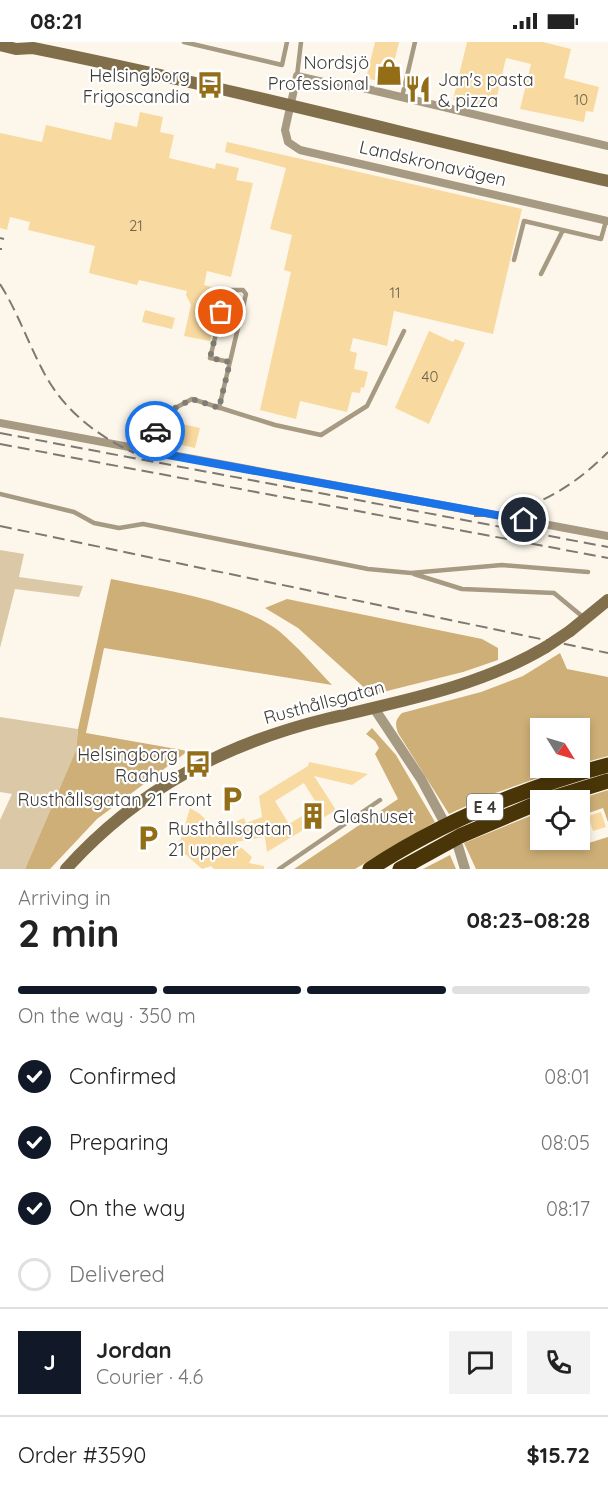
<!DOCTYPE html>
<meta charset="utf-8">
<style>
body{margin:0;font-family:Quicksand,sans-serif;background:#f2f2f2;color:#222;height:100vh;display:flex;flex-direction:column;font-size:22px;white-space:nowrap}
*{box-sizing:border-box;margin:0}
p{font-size:20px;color:#767676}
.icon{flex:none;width:33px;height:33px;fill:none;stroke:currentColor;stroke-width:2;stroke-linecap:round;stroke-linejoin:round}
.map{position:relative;height:827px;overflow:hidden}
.side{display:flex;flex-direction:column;background:#fff;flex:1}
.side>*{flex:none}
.needle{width:39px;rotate:127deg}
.buttons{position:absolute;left:530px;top:676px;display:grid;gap:12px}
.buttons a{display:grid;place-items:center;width:60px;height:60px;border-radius:0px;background:#fff;box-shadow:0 3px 9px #0003;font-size:30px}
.pin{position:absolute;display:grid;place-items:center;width:51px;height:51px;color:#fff;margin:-26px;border:3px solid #fff;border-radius:50%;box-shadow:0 2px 6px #0007}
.courier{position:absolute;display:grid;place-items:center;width:60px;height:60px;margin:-30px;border:4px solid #1a73e8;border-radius:50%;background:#fff;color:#222;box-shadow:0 2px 8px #0007}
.overview em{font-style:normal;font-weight:700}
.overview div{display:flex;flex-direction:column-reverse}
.overview{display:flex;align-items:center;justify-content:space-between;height:102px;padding:0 18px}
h1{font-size:39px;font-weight:700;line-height:45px}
.bar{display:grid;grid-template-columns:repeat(4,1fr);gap:9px 6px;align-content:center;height:72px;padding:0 18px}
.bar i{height:8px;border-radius:4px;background:#e0e0e0}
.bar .selected{background:#111827}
.bar p{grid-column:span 4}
.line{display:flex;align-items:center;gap:15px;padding:0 18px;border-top:2px solid #e0e0e0}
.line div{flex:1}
.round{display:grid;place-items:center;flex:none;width:63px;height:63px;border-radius:0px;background:#f2f2f2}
ol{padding:0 18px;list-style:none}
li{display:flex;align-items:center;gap:18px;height:66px}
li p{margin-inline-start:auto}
li .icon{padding:6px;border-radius:50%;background:#111827;color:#fff;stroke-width:4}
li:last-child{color:#767676}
li i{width:33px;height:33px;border:3px solid #e0e0e0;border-radius:50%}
.status{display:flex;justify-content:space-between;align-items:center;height:42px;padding:0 30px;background:#fff;direction:ltr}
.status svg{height:16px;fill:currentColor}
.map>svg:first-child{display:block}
.green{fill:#dbc8a7}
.forest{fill:#ceaf77}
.building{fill:#f8d99f;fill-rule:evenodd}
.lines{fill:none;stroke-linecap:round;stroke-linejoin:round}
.service{stroke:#a79a83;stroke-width:4.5}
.minor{stroke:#a79a83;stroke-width:8}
.tertiary{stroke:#a79a83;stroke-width:10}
.secondary{stroke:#816e4b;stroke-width:12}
.motorway{stroke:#493508;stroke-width:15}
.rail{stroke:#7d7972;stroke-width:2;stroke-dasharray:12 6;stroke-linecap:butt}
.secondary-bridge{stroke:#816e4b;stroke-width:12}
.done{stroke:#807d75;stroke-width:6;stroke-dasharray:0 10.8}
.route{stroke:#1a73e8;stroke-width:8}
.labels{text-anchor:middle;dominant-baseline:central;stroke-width:4.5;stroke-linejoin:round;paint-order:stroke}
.number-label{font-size:15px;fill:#6c6250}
.shield{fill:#fff;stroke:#777672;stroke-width:1.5}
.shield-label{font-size:16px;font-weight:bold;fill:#3d3b36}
.poi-label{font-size:18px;fill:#3d3b36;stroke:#fff;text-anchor:end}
.street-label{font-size:18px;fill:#3d3b36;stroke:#fff}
</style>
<div class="status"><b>08:21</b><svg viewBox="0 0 49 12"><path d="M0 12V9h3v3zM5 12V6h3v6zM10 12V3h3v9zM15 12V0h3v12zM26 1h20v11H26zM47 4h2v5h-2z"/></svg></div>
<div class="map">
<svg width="608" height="827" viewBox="0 0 608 827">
<rect width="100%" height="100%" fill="#fdf7eb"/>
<path class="green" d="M0,508L24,512L19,535L83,544L79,555L15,547L0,606Z
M0,675L78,687L76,708L25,827H0V778L12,752L0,750Z"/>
<path class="forest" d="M111,537C160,547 240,559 279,589C298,605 315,625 332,643L104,606L86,691L188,709L97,777L50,827H25L76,708L78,687Z
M287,557L482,597L498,606V618L463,630L379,651L369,650L298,586L265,566Z
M560,611L567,627L608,635V714L579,722V687H540V726H565L490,753L449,772L398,691C395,682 395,678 402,671L481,650L523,634Z
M372,686L396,713L435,780L355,827H294L398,757L375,712L379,706L375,699L366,692Z
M608,748V780L603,766L580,774L583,787L579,788V759H573Z
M540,770V798H576L579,804L608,795V827H476L464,801Z
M450,813L456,827H423Z"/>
<path class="building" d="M375,0H399L389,42L366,36Z
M467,0H543L571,7L564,36L599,45L593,70L586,69L584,80L520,67L531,22L506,16L494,67L453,58Z
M140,70L163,75L160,90L174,93L169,116L215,127L216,121L239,126L236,138L253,141L231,235L207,229L204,243L222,248L210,299L184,294L191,263L186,253L187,249L139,238L137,243L89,231L95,204L28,188L30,180L10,175L7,188L0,186V91L42,100L46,83L111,98L115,80L137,85Z
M227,100L522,167L493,292L394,269L387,304L353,296L350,309L357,311L354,327L368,330L364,346L361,345L360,351L352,350L347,370L300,359L296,377L260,368L291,230L284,228L292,193L270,187L286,126L225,110Z
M145,268L175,276L172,287L142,280Z
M429,289L453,300L455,297L465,301L429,382L395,366Z
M178,381L200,386L195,406L173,401Z
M309,720L368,732L352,743L314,734L336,768L267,810L265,795L235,800L252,815L249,821L264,824V827H214L211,824L202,827L175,803L181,797L190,766L200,772L219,791L238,784L237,779L244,776L246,781L262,775L259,754L308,724ZM304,741L318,764L289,782L275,759Z
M601,770L606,785L593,789L588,774Z"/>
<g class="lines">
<path class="service" d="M184,0L282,23L287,0
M297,34L301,0
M402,55L415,0
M514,218L524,179L601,197L606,179
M541,232L563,188
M219,366L246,252L243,248H227L210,316L230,320
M145,409L164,372L192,357L275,383L321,393L367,364L404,289
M0,452L74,470L94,481L119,486L143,482L368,527L411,531L502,523L588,530
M414,532L462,547L554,551L583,575
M279,827L380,758"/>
<path class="minor" d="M608,104L359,45L341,44L297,34L285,88L288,100L300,108L608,179
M0,381L608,494"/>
<path class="tertiary" d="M374,666L421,737L442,776
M458,804L465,827"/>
<path class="secondary" d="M0,3L16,7L33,6C226,45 416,95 608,139
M570,589L608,558
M66,827C137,748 224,702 326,677C401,659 479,645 546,605"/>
<path class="motorway" d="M543,759L608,739
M370,827C443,779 524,746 608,723
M400,827L460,794L540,760"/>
<path class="rail" d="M0,196L4,197
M0,207H2
M0,242C17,269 27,298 41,325C61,366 94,392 134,411
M0,391L608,505
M0,402L608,516
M474,474C526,474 573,446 608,410
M0,484L608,611"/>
<path class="secondary-bridge" d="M546,605L570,589"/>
</g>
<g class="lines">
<path class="done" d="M155,389L164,372L192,357L219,366L230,320L210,316L221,270"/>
<path class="route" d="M155,389L146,409L524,478"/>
</g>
<defs>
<symbol id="shop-bare" viewBox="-9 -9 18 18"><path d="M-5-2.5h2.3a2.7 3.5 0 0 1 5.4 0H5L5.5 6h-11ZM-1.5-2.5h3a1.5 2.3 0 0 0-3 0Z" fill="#946e17" stroke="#fff" stroke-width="2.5" paint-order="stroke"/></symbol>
<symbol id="bus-bare" viewBox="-9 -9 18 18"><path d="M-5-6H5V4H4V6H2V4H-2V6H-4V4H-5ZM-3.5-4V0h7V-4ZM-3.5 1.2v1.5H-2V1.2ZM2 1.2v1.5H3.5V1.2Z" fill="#946e17" stroke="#fff" stroke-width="2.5" paint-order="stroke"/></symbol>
<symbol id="restaurant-bare" viewBox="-9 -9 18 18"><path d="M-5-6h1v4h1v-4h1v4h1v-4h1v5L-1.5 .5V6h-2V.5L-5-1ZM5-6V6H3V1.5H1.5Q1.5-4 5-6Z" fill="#946e17" stroke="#fff" stroke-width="2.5" paint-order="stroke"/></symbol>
<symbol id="parking-bare" viewBox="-9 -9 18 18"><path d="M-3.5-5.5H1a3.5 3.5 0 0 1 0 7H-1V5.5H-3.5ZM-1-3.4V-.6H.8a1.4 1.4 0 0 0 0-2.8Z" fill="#946e17" stroke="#fff" stroke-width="2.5" paint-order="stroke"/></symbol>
<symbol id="building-bare" viewBox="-9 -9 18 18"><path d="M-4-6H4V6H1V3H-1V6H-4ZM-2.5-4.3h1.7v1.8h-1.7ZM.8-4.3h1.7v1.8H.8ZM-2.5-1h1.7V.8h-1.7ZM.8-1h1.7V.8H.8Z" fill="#946e17" stroke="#fff" stroke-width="2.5" paint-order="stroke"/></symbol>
</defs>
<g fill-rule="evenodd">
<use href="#shop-bare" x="370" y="11" width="38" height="38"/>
<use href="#bus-bare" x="191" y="24" width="38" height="38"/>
<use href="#restaurant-bare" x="399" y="28" width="38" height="38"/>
<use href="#bus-bare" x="179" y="703" width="38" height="38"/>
<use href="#parking-bare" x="213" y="738" width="38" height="38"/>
<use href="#building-bare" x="294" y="755" width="38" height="38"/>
<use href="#parking-bare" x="129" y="777" width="38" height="38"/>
</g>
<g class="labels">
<g class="number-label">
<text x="581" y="57">10</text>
<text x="136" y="183">21</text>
<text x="395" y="250">11</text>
<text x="430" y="334">40</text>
</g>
<rect class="shield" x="467" y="752" width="36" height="26" rx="4.5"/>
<g class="shield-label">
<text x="485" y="765">E 4</text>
</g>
<g class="poi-label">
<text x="369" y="20">Nordsjö<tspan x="369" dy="21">Professional</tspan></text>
<text x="190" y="33">Helsingborg<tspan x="190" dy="21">Frigoscandia</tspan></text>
<text x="438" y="37" text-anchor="start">Jan's pasta<tspan x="438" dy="21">&amp; pizza</tspan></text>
<text x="178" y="712">Helsingborg<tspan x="178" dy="21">Raahus</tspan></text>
<text x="212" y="757">Rusthållsgatan 21 Front</text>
<text x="333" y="774" text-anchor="start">Glashuset</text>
<text x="168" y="786" text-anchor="start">Rusthållsgatan<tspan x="168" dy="21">21 upper</tspan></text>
</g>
<g class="street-label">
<text transform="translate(433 121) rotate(13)">Landskronavägen</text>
<text transform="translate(324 660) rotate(-15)">Rusthållsgatan</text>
</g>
</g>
</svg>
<div class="buttons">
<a><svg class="needle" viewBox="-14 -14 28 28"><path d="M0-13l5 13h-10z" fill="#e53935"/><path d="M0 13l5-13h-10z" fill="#767676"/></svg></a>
<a><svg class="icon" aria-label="locate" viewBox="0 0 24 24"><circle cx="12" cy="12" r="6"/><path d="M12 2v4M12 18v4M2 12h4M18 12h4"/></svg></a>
</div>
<div class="pin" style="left:221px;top:270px;background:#ea580c"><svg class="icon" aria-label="bag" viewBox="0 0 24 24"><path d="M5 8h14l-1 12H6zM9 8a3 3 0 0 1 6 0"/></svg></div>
<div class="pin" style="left:524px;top:478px;background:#1f2937"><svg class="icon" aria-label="home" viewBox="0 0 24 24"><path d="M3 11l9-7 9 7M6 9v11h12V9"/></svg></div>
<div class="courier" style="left:155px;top:389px"><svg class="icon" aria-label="car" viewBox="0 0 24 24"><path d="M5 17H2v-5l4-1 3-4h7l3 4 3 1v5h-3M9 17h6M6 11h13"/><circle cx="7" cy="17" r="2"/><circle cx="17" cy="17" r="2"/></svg></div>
</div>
<section class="side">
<div class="overview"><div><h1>2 min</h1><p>Arriving in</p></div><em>08:23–08:28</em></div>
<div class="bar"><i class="selected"></i><i class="selected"></i><i class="selected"></i><i></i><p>On the way · 350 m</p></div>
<ol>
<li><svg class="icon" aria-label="check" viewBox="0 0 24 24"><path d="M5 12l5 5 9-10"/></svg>Confirmed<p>08:01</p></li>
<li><svg class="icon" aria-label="check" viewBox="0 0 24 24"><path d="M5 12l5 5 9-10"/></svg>Preparing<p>08:05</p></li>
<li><svg class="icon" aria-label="check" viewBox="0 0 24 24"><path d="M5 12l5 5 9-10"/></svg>On the way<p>08:17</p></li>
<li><i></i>Delivered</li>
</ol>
<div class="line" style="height:108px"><b class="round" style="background:#111827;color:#fff">J</b><div><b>Jordan</b><p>Courier · 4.6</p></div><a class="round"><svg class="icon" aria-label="chat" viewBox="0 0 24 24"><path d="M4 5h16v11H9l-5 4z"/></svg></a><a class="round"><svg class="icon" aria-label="phone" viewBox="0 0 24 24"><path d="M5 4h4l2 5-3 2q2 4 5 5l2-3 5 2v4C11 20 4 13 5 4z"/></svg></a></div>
<div class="line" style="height:78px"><div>Order #3590</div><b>$15.72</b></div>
</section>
